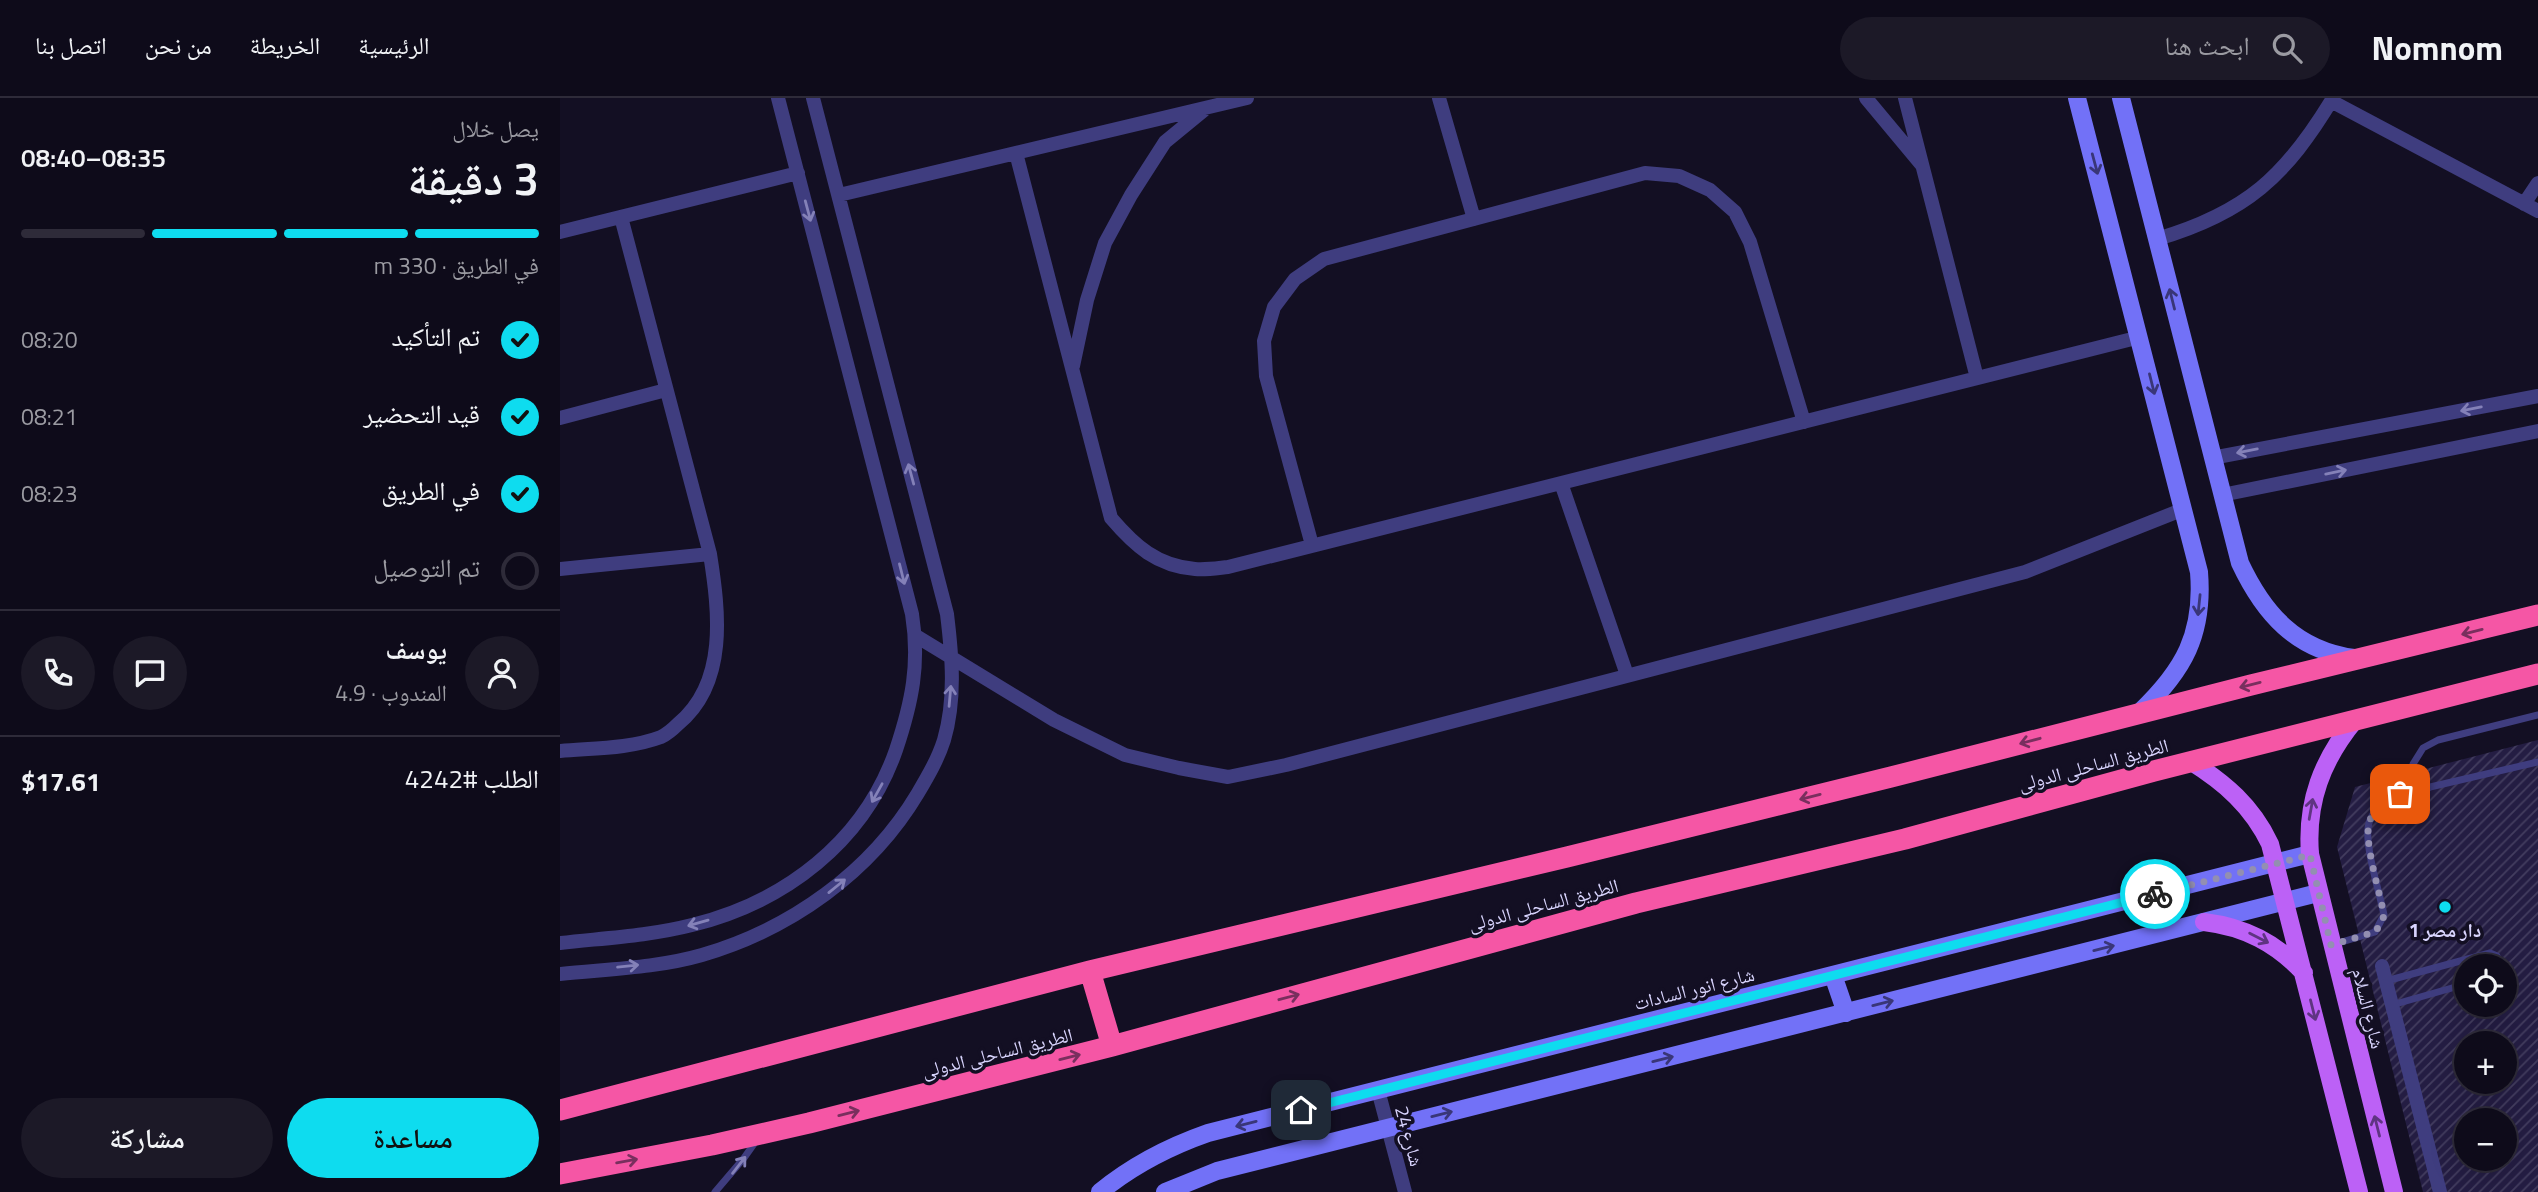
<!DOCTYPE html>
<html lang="ar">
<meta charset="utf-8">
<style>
body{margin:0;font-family:"Titillium Web","Noto Naskh Arabic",sans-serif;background:#1c1927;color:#f1f3f6;direction:rtl;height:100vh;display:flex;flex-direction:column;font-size:26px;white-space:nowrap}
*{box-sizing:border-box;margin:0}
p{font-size:23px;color:#9b9ba2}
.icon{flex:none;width:38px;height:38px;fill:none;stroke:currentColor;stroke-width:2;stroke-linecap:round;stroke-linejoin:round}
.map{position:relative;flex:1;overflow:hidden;direction:ltr}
.details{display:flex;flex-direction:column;background:#0e0b1a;width:560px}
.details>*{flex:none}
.tools{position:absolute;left:1894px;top:856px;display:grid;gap:14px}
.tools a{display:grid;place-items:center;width:63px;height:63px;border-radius:50%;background:#0e0b1a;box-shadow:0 7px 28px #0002,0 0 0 2px #2e2b39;font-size:35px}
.pin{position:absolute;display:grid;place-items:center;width:60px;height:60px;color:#fff;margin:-30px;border-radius:14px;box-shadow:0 4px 10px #0006}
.courier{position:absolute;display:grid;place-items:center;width:70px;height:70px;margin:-35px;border:5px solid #0edcef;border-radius:50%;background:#fff;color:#222;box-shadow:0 2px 9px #0007}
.overview em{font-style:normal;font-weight:600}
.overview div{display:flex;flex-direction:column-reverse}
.overview{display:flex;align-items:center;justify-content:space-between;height:119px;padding:0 21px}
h1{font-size:46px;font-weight:600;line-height:52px}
.bar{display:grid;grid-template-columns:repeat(4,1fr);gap:10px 7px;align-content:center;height:84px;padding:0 21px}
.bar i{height:9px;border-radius:5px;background:#2e2b39}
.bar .selected{background:#0edcef}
.bar p{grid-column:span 4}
.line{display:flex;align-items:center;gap:18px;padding:0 21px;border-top:2px solid #2e2b39}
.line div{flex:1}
.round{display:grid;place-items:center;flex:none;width:74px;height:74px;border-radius:37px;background:#1c1927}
ol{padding:0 21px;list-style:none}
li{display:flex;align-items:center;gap:21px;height:77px}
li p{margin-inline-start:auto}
li .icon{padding:7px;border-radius:50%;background:#0edcef;color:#111;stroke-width:4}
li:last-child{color:#9b9ba2}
li i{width:38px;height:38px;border:4px solid #2e2b39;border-radius:50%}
.button{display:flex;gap:14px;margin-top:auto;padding:14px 21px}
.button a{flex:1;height:80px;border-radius:42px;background:#0edcef;color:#111;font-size:28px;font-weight:600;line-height:80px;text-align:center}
.button a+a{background:#1c1927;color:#f1f3f6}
header{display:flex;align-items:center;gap:42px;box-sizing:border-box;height:98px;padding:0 35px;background:#0e0b1a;border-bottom:2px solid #2e2b39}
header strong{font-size:33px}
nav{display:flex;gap:38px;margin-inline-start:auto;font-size:24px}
.search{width:490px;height:63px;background:#1c1927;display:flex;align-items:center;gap:18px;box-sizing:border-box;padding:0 24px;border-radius:38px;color:#9b9ba2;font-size:26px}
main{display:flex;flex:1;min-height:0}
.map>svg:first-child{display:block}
.building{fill:url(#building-hatch);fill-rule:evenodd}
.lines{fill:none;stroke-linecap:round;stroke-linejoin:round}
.lane{stroke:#3f3d7f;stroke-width:7}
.street{stroke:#3f3d7f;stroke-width:14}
.secondary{stroke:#7271f7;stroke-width:18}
.primary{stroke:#bc61f6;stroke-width:18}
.highway{stroke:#f556a5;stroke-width:21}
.oneway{stroke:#393678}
.oneway2{stroke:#8481b8}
.oneway3{stroke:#792f5e}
.oneway4{stroke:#5f3482}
.done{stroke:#938fb1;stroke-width:7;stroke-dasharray:0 12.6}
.route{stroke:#0edcef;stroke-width:9}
.poi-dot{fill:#0edcef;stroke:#130f23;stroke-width:2.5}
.labels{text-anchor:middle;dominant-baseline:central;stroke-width:7;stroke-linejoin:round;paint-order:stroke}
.street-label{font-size:19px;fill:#d8d4fd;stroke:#130f23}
.poi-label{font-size:19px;font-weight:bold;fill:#d8d4fd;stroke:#130f23}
</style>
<header>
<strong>Nomnom</strong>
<div class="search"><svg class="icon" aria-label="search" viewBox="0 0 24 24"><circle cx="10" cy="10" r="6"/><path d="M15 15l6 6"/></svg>ابحث هنا</div>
<nav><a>الرئيسية</a><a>الخريطة</a><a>من نحن</a><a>اتصل بنا</a></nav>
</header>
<main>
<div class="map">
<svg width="1978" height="1094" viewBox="0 0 1978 1094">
<defs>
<pattern id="building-hatch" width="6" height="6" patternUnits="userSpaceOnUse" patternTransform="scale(1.75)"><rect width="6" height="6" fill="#241d43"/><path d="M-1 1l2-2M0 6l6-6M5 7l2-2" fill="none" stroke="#433d5f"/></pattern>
</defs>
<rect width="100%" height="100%" fill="#130f23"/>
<path class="building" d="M1978,642V1094H1863L1777,749L1795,689ZM1906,868H1944V906H1906ZM1906,945H1944V984H1906ZM1906,1022H1944V1060H1906Z"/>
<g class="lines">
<path class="lane" d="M1860,691L1853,666L1863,650L1878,642L1978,617
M1775,846L1815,834L1824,817C1820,795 1803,745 1809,725C1813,711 1828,700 1840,696L1978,664
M1826,883L1930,855L1937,858L1939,868
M1832,907L1906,886
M155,1094L184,1060L196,1043"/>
<path class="street" d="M879,0L914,121
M1306,0L1361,66
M1345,0L1417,280
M1771,3L1978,113
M456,55L551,420C575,448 597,468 635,471C646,472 658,470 668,469L1580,239
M279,97L687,0
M1964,106L1978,85
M0,134L238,75
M1597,141C1686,115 1726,78 1773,0
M513,268L527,202L545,145L571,97L605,44L644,12
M0,320L106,292
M1652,360L1978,298
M1001,385L1067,577
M1662,397L1978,333
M752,447L706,278L704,243L714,209L735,181L764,161L1085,75L1119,78L1150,92L1175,114L1190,144L1244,324
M0,471L150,456
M356,538L494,622L565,657L619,670L668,679L726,667L1465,474L1624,411
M0,653C33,650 69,651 101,639C107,636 113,631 118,626C168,585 159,513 150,456L61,119
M0,845C44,840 89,838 132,827C225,804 304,744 336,652C352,604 360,566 352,516L218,0
M1822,868L1880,1094
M0,876C47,871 97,870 142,857C231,831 311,774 358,695C368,678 378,661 384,642C396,601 392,557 387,516L253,0
M818,992L845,1094"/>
<path class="secondary" d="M1517,0L1639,474C1644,536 1624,572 1580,614
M1561,0L1680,465C1704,516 1736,552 1794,560
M1273,877L1286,915
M540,1094C573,1067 608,1049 648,1035L1750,756
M605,1094L657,1073L1758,795"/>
<path class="primary" d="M1795,622C1762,662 1746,704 1750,756L1834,1094
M1630,663C1665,685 1692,708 1710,746L1799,1094
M1644,824C1685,829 1716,845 1744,875"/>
<path class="highway" d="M530,873L552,948
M0,1012L530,873L1007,759L1331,679L1691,587L1978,517
M0,1076L152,1047L249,1025L552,948L1076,805L1345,741L1594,673L1978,576"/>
</g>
<defs><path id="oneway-shaft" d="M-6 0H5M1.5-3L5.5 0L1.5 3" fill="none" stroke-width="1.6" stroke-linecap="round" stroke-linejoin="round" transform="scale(1.75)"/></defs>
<g class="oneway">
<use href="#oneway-shaft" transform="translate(1535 66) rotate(75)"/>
<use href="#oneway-shaft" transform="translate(1612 201) rotate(-104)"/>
<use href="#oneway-shaft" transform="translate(1592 286) rotate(76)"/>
<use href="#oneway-shaft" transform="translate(1639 507) rotate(96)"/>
<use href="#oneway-shaft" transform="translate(1544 850) rotate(-14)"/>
<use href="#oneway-shaft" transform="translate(1323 905) rotate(-14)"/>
<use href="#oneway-shaft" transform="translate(1103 961) rotate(-14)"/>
<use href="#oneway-shaft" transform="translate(882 1016) rotate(-14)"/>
<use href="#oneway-shaft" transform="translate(686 1026) rotate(166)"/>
</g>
<g class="oneway2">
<use href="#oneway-shaft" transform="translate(248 113) rotate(75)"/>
<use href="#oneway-shaft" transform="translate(1911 311) rotate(169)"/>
<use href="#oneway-shaft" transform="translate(1687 353) rotate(169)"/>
<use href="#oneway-shaft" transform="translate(1776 374) rotate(-12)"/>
<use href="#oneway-shaft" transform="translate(351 376) rotate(-105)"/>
<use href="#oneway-shaft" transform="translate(342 476) rotate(76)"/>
<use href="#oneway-shaft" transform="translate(390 598) rotate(-85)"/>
<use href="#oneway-shaft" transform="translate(317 695) rotate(119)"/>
<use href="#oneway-shaft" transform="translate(277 788) rotate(-39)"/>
<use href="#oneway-shaft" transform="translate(138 825) rotate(164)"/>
<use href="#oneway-shaft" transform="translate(68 868) rotate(-6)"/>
<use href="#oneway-shaft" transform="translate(179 1067) rotate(-52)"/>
</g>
<g class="oneway3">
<use href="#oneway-shaft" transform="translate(1912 534) rotate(166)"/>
<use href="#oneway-shaft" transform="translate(1690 587) rotate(166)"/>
<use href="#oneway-shaft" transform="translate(1470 643) rotate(165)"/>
<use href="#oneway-shaft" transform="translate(1250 699) rotate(166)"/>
<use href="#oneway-shaft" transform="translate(729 899) rotate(-15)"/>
<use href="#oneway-shaft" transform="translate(510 959) rotate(-14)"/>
<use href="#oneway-shaft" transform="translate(289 1015) rotate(-14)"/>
<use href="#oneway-shaft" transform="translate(67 1063) rotate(-10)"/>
</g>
<g class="oneway4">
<use href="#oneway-shaft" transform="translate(1751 711) rotate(-80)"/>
<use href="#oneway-shaft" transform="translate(1699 840) rotate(27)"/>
<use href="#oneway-shaft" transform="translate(1753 912) rotate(76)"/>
<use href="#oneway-shaft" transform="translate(1817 1028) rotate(-104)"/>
</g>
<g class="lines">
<path class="done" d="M1595,796L1750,757L1771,847L1815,834L1822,824L1824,817C1820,795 1804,745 1809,725C1813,711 1828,700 1840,696"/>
<path class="route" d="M741,1012L1595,796"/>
</g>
<circle class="poi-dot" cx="1885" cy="809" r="7"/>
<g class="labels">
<g class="street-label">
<text transform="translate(1533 666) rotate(-15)">الطريق الساحلى الدولى</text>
<text transform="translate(983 806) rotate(-15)">الطريق الساحلى الدولى</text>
<text transform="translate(1134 890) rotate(-14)">شارع انور السادات</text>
<text transform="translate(1809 910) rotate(76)">شارع السلام</text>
<text transform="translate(437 954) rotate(-14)">الطريق الساحلى الدولى</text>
<text transform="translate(850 1038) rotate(75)">شارع 24</text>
</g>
<g class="poi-label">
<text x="1885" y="831">دار مصر 1</text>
</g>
</g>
</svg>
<div class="tools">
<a><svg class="icon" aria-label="locate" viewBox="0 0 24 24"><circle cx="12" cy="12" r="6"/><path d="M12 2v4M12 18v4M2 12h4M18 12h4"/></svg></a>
<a>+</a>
<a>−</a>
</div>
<div class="pin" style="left:1840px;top:696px;background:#ea580c"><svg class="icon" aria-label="bag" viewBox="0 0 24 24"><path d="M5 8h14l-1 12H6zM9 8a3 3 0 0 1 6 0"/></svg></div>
<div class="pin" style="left:741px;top:1012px;background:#1f2937"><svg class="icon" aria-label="home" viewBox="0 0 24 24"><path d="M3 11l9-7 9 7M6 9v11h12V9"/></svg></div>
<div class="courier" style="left:1595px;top:796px"><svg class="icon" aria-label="bike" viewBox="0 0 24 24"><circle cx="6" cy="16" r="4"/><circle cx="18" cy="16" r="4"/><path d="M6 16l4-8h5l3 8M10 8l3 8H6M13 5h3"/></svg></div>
</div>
<section class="details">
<div class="overview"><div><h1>3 دقيقة</h1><p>يصل خلال</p></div><em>08:35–08:40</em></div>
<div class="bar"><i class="selected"></i><i class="selected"></i><i class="selected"></i><i></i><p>في الطريق · 330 m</p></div>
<ol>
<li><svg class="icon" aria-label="check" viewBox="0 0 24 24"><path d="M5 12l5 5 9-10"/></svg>تم التأكيد<p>08:20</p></li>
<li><svg class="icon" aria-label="check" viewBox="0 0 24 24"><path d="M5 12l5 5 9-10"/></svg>قيد التحضير<p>08:21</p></li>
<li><svg class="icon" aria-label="check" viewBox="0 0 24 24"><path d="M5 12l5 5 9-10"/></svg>في الطريق<p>08:23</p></li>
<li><i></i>تم التوصيل</li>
</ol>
<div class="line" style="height:126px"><a class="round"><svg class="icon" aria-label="person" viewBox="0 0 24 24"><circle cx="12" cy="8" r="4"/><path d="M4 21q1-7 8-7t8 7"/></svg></a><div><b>يوسف</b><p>المندوب · 4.9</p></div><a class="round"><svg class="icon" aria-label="chat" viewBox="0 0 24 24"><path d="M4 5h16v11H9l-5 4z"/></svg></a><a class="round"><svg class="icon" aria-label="phone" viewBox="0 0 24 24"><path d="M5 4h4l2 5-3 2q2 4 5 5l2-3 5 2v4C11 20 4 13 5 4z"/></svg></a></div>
<div class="line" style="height:91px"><div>الطلب #4242</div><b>$17.61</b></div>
<div class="button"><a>مساعدة</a><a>مشاركة</a></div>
</section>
</main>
